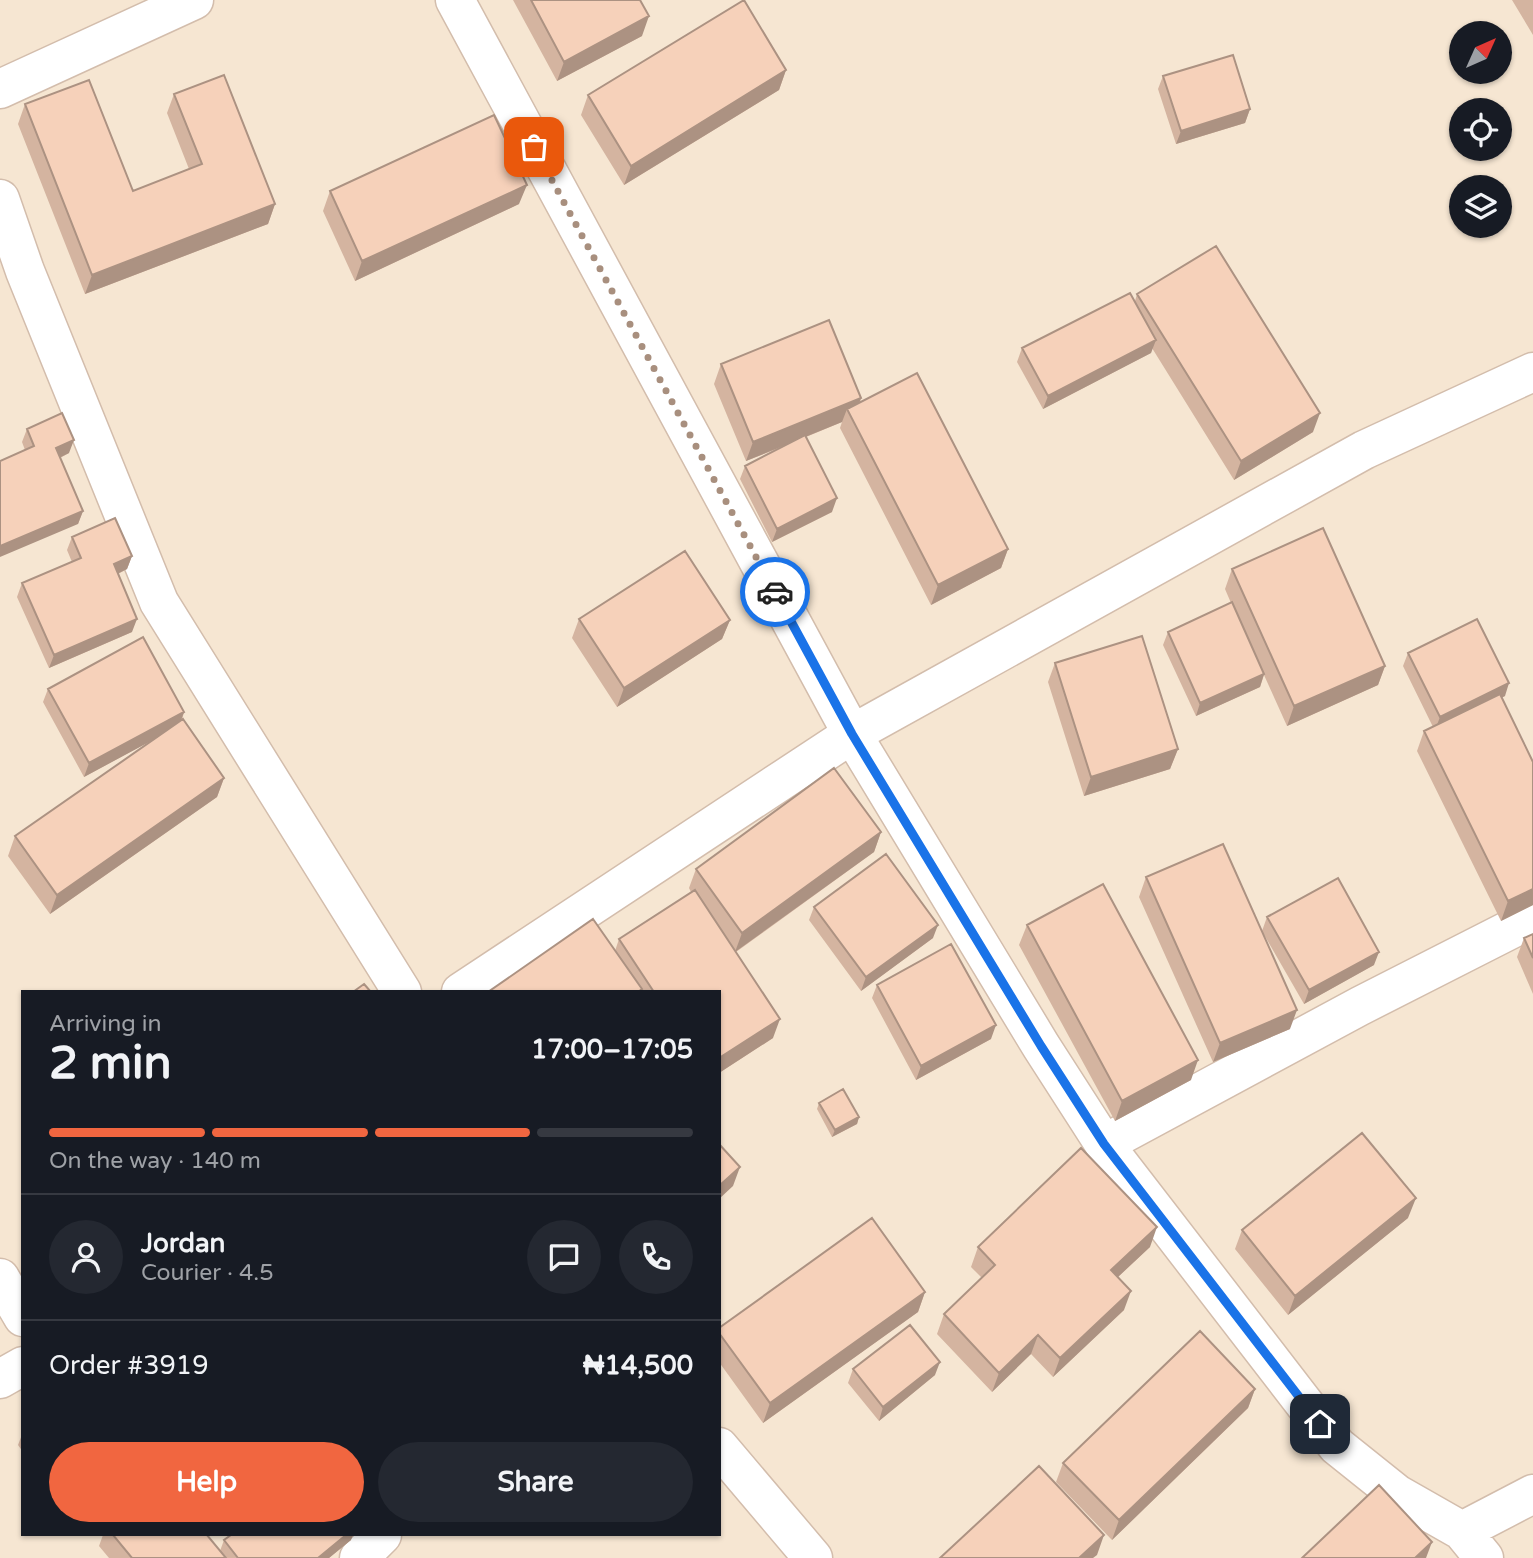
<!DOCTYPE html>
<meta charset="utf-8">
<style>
body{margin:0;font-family:"Varela Round",sans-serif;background:#242831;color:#f1f3f6;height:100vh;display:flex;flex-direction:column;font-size:26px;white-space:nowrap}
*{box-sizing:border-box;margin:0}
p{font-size:23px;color:#9ea1a6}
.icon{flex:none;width:38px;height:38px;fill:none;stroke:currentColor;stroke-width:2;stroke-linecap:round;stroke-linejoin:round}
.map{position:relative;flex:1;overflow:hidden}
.drawer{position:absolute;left:21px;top:990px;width:700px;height:546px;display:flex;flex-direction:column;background:#171b24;border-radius:0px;box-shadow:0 2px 5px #0004}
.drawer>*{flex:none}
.needle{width:46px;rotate:45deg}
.buttons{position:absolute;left:1449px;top:21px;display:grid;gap:14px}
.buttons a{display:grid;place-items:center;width:63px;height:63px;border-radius:50%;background:#171b24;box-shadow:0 2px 5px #0004;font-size:35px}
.pin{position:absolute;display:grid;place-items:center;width:60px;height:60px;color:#fff;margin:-30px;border-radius:14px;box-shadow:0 4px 10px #0006}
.courier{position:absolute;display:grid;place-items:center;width:70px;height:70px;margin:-35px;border:5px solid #1a73e8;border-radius:50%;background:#fff;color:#222;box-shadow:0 2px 9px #0007}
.headline em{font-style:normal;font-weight:700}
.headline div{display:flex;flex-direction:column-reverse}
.headline{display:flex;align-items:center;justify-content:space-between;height:119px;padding:0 28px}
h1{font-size:46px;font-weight:700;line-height:52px}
.bar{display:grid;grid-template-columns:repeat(4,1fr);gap:10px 7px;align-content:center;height:84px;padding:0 28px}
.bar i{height:9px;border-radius:5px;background:#363941}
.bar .selected{background:#f16640}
.bar p{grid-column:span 4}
.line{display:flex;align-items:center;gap:18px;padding:0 28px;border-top:2px solid #363941}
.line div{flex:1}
.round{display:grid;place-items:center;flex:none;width:74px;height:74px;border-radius:37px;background:#242831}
.action{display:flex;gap:14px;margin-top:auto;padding:14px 28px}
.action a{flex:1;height:80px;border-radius:42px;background:#f16640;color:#fff;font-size:28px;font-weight:700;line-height:80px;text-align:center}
.action a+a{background:#242831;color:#f1f3f6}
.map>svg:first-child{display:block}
.residential{fill:#f6e6d2;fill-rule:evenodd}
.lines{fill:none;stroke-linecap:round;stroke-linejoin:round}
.street-casing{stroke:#d3bdac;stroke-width:41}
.street{stroke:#fff;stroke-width:38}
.wall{fill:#d4b4a0}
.shaded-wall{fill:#ac9282}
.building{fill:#f6d1ba;stroke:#ac9282;stroke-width:2}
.done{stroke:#a88f7e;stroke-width:7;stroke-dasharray:0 12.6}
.route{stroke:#1a73e8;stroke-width:9}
</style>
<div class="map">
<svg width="1533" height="1558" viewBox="0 0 1533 1558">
<rect width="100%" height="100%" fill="#fef4e4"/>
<path class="residential" d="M0,0H1533V1558H0ZM1461,33H1500V72H1461ZM1461,110H1500V149H1461ZM1461,187H1500V226H1461ZM23,992H719V1535H23Z"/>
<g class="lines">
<defs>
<path id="street" d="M455,0L852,734L1041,1046L1104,1144L1337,1446L1397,1494L1462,1531L1484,1558
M0,89L194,0
M0,199L25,271L159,602L402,992
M461,992L852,734L1364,450L1533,372
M1104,1144L1360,1006L1533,918
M0,1278L23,1317
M0,1379L23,1366
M719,1447L813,1558
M1462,1531L1533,1494
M359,1558L382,1535"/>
</defs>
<use href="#street" class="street-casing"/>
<use href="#street" class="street"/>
</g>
<path class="wall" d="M513,0H640L642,36L557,81Z
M1512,0H1533V35Z
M786,70L779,90L624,185L581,115L588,95Z
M1163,76L1250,109L1245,123L1176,144L1158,89Z
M174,94L275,204L268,224L85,294L18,124L25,104L133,191L189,169L167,113Z
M330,191L519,204L355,281L323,211Z
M1137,294L1313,432L1234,480L1152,348L1151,353L1043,409L1017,362L1022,348L1135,301Z
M721,364L861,398L860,403L1008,549L1001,568L931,605L840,428L842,422L806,437L832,512L772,542L740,479L745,466L784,446L746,461L714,384Z
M27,429L69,453L60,458L83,511L78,524L25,450L22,442Z
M72,537L132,556L127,569L118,574L132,632L49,668L17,597L22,583L72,562L67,550Z
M1232,569L1385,666L1378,685L1287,726L1264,675L1260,687L1196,716L1163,645L1168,632L1231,603L1225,589Z
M579,619L730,620L722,639L617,707L572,638Z
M1408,653L1505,696L1501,698L1533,905L1501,921L1417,751L1424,731L1433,727L1403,666Z
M1055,663L1178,749L1170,769L1084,796L1048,682Z
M48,689L184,712L182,720L224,778L217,797L50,914L8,856L15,836L152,740L84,777L43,702Z
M881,832L874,852L736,952L773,1038L719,1073V992H488L615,951L619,939L691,892L689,888L696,869Z
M1146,877L1290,1029L1213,1062L1139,897Z
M814,907L933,938L861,991L809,920Z
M1267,917L1374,965L1304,1004L1262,931Z
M1027,925L1191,1080L1115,1121L1019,945Z
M1533,934V994L1517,957L1524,938Z
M877,985L991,1039L916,1080L872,998Z
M819,1103L859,1117L857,1124L832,1137L817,1109Z
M1408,1218L1288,1315L1235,1249L1242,1230Z
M978,1247H1150L1118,1277L1124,1310L1053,1377L1031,1354L992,1392L937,1334L944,1314L982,1278L971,1267Z
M925,1292L918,1312L763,1423L719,1362V1328Z
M853,1369L935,1375L879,1421L848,1383Z
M1255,1389L1248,1408L1112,1540L1056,1482L1063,1463Z
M23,1432V1452L18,1445Z
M103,1535H207L220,1551L224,1540H351L329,1558H109L99,1546Z"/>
<path class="shaded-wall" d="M649,16L642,36L557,81L564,62Z
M786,70L779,90L624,185L631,166Z
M1250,109L1245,123L1176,144L1181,131Z
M527,185L519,204L355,281L362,261Z
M275,204L268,224L85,294L92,275Z
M1156,340L1151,353L1043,409L1048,396Z
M861,398L854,417L847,409L842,422L746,461L753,442Z
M1320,413L1313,432L1234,480L1241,461Z
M74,440L69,453L51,462L56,448Z
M837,498L832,512L772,542L777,529Z
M83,511L78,524L0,557V546Z
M1008,549L1001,568L931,605L938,585Z
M132,556L127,569L109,578L114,564Z
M137,619L132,632L49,668L54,655Z
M730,620L722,639L617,707L624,688Z
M1385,666L1378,685L1287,726L1294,706Z
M1264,674L1260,687L1196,716L1200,703Z
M1509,683L1505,696L1435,730L1440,717Z
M184,712L179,726L84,777L89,763Z
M1178,749L1170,769L1084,796L1091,777Z
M224,778L217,797L50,914L57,895Z
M881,832L874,852L735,952L742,933Z
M1533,889V905L1501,921L1508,901Z
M938,925L933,938L861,991L866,977Z
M1379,952L1374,965L1304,1004L1309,990Z
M1297,1010L1290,1029L1213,1062L1220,1043Z
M780,1019L773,1038L719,1073V1058Z
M996,1025L991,1039L916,1080L921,1066Z
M1198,1060L1191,1080L1115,1121L1122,1101Z
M859,1117L857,1124L832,1137L835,1130Z
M740,1167L733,1186L719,1199V1186Z
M1416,1198L1408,1218L1288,1315L1295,1296Z
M1157,1227L1150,1247L1104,1290L1111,1270Z
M1131,1291L1124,1310L1053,1377L1060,1358Z
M925,1292L918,1312L763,1423L770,1403Z
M1038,1335L1031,1354L992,1392L999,1373Z
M940,1362L935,1375L879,1421L883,1407Z
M1255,1389L1248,1408L1112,1540L1119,1520Z
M346,1535H353L351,1540L329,1558H318Z
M1104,1535L1097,1555L1093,1558H1079Z
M1432,1542L1426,1558H1415Z"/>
<path class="building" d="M531,0H640L649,16L564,62Z
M744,0L786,70L631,166L588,95Z
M1233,55L1250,109L1181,131L1163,76Z
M224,75L275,204L92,275L25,104L89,80L133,191L202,164L174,94Z
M494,115L527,185L362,261L330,191Z
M1216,246L1320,413L1241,461L1137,294Z
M1130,293L1156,340L1048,396L1022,348Z
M829,320L861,398L753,442L721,364Z
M917,373L1008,549L938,585L847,409Z
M62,413L74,440L56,448L83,511L0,546V461L34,446L27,429Z
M805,435L837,498L777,529L745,466Z
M115,518L132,556L114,564L137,619L54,655L22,583L81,558L72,537Z
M1323,528L1385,666L1294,706L1232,569Z
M685,551L730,620L624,688L579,619Z
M1232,602L1264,674L1200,703L1168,632Z
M1477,619L1509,683L1440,717L1408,653Z
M1142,636L1178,749L1091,777L1055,663Z
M143,637L184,712L89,763L48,689Z
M1500,694L1533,762V889L1508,901L1424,731Z
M183,719L224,778L57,895L15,836Z
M834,768L881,832L742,933L696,869Z
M1223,844L1297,1010L1220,1043L1146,877Z
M886,854L938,925L866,977L814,907Z
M1338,878L1379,952L1309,990L1267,917Z
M1103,884L1198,1060L1122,1101L1027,925Z
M695,890L780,1019L719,1058V992H654L619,939Z
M593,919L642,989L638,992H488Z
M1533,934V958L1524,938Z
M951,944L996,1025L921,1066L877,985Z
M364,984L371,992H353Z
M843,1089L859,1117L835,1130L819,1103Z
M1362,1133L1416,1198L1295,1296L1242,1230Z
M719,1144L740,1167L719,1186Z
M1081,1148L1157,1227L1111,1270L1131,1291L1060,1358L1038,1335L999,1373L944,1314L995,1265L978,1247Z
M872,1218L925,1292L770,1403L719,1333V1328Z
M910,1325L940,1362L883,1407L853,1369Z
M1200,1331L1255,1389L1119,1520L1063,1463Z
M1039,1466L1104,1535L1079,1558H940Z
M1379,1485L1432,1542L1415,1558H1302Z
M113,1535H207L226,1558H132Z
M231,1535H346L318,1558H238L224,1540Z"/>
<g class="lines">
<path class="done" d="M534,147L775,592"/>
<path class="route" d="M775,592L852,734L1041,1046L1104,1144L1320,1424"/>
</g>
</svg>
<div class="buttons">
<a><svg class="needle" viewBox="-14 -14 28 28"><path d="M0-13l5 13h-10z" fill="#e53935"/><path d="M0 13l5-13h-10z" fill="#9ea1a6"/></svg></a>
<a><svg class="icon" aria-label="locate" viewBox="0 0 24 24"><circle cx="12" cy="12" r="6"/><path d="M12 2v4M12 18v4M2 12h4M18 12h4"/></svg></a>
<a><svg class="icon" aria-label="layers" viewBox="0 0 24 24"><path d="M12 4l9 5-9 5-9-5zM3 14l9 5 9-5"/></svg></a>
</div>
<div class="pin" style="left:534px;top:147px;background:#ea580c"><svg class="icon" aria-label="bag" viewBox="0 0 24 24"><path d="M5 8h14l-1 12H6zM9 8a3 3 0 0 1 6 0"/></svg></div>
<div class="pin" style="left:1320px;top:1424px;background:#1f2937"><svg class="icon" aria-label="home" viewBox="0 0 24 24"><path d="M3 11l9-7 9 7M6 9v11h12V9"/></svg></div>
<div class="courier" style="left:775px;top:592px"><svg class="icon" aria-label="car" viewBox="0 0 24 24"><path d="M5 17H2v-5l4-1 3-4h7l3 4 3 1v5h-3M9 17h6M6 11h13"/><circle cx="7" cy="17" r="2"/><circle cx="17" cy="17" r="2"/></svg></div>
<section class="drawer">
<div class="headline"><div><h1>2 min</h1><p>Arriving in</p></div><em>17:00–17:05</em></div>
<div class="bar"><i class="selected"></i><i class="selected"></i><i class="selected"></i><i></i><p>On the way · 140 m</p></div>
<div class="line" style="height:126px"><a class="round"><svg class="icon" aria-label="person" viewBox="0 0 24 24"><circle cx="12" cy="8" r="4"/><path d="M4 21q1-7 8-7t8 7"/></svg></a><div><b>Jordan</b><p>Courier · 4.5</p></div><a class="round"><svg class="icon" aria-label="chat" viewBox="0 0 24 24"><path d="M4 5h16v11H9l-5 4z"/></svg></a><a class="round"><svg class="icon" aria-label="phone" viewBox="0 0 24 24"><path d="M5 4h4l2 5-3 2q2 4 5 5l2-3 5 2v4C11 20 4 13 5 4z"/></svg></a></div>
<div class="line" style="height:91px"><div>Order #3919</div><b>₦14,500</b></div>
<div class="action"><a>Help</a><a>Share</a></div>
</section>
</div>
